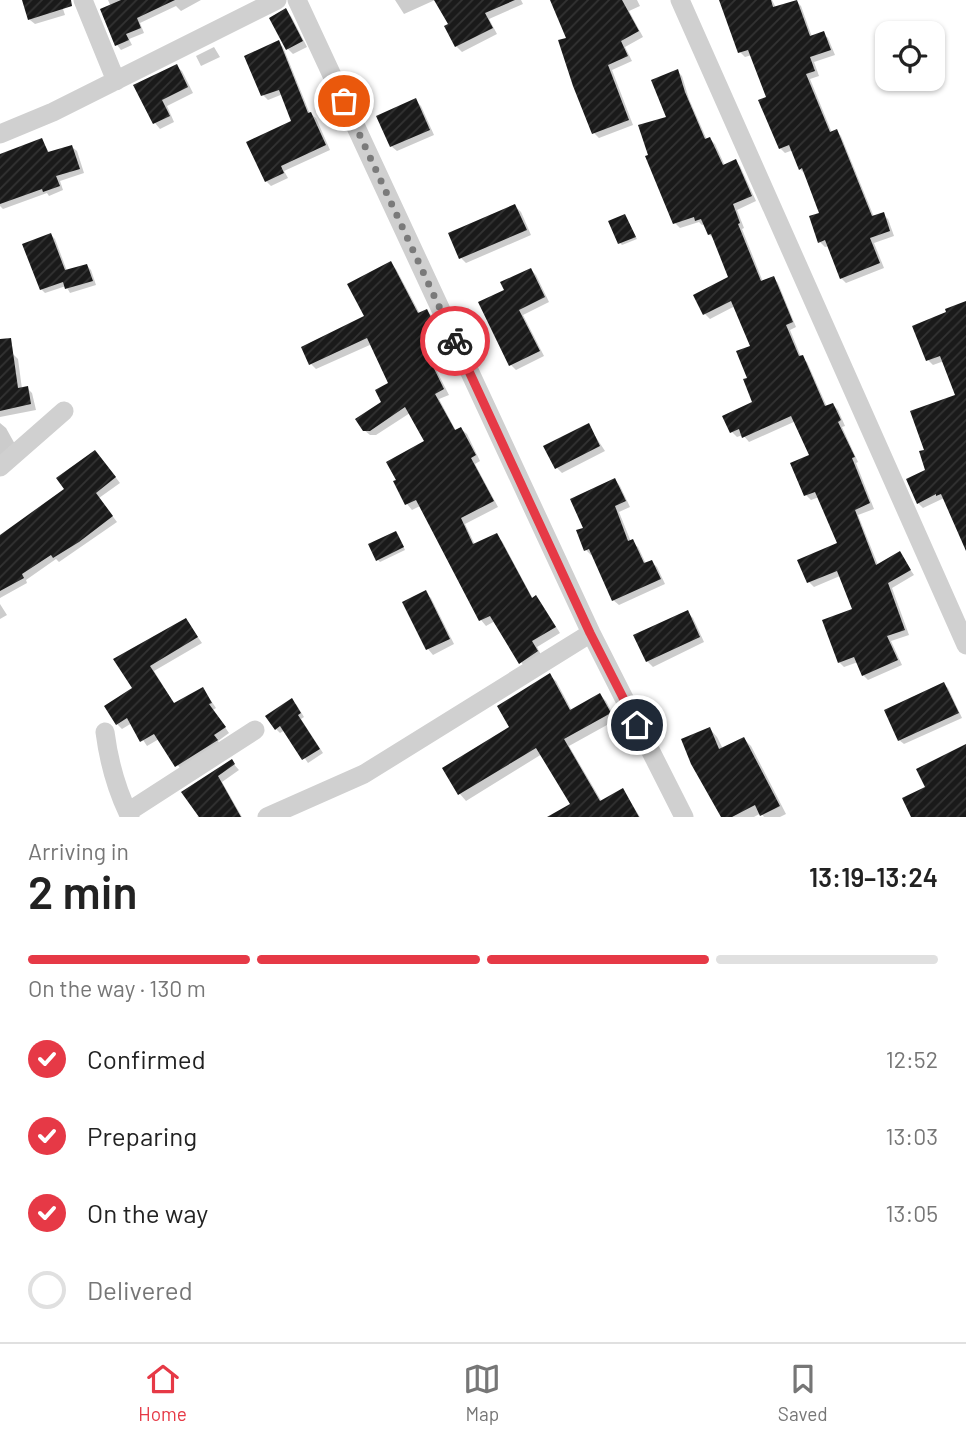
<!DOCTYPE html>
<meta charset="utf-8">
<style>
body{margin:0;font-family:Barlow,sans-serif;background:#f6f6f6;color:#222;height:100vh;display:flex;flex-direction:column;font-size:26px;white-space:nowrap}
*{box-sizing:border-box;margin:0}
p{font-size:23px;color:#767676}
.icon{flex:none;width:38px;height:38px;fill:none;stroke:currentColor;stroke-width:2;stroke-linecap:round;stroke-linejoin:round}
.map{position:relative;height:817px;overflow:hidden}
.details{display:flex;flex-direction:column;background:#fff;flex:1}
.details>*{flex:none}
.buttons{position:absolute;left:875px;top:21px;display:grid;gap:14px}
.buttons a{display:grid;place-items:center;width:70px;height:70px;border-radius:14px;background:#fff;box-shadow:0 2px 5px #0004;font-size:35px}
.pin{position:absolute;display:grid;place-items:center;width:60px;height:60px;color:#fff;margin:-30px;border:4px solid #fff;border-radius:50%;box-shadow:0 2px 7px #0007}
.courier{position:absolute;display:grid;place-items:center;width:70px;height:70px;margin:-35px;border:5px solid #e63946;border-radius:50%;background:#fff;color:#222;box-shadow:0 2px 9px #0007}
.head em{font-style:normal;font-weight:600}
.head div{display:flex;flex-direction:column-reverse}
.head{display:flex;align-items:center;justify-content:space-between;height:119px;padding:0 28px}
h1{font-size:46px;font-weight:600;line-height:52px}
.bar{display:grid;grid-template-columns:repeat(4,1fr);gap:10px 7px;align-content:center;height:84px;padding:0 28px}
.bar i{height:9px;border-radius:5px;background:#e0e0e0}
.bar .current{background:#e63946}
.bar p{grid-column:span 4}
ol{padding:0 28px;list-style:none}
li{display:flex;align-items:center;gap:21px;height:77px}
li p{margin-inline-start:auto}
li .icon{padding:7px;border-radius:50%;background:#e63946;color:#fff;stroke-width:4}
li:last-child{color:#767676}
li i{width:38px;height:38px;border:4px solid #e0e0e0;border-radius:50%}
.menu{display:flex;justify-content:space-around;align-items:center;height:98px;border-top:2px solid #e0e0e0;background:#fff;font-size:19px;color:#767676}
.menu a{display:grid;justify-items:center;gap:4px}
.menu .current{color:#e63946}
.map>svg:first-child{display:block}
.shadow{fill:#0003}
.building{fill:url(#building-hatch)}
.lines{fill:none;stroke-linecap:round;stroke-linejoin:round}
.minor{stroke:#d0d0d0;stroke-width:19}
.done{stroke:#7a7a7a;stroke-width:7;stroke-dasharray:0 12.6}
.route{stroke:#e63946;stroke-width:9}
</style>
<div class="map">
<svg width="966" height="817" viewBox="0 0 966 817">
<defs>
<pattern id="building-hatch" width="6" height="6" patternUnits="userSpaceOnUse" patternTransform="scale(1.75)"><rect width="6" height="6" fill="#1a1a1a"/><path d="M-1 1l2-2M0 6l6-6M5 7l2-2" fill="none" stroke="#333"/></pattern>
</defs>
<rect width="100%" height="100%" fill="#fff"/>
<path class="shadow" d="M23,0H60L65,15L35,24L30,20Z
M108,0H201L181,11L176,6L140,23L144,33L129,39L132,45L121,50L117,45L102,10L111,7Z
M395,0H435L404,14Z
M436,0H521L523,4L489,19L497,34L462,52L456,46L450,25Z
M552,0H637L640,6L629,11L643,37L625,47L632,61L612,70L633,125L599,138L594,133L568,39Z
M721,0H772L776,8L796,1L801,6L812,37L823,33L828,38L835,55L814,62L819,76L810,79L832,133L836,131L841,136L874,217L883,214L888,219L894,236L874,243L884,268L846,283L841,278L829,246L825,247L820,242L822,214L805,174L800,169L793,150L785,153L780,148L768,98L752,55L745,57L740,52Z
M286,10L291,16L307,47L293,54L288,49Z
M278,42L283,47L310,114L316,118L330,150L284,171L288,178L271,186L266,181L248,142L293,121L283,94L268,100L263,95Z
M214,47L220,57L201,66L196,56Z
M176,66L182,71L193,93L167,106L174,122L160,129L155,123L136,86Z
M677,71L682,76L689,99L707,140L710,139L715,144L725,166L735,161L740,166L756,201L737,210L744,228L742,229L763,282L773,278L778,283L796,327L790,330L801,357L807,362L827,407L833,405L838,410L845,426L842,427L858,462L856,463L874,509L858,515L878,565L899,553L914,575L892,588L909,635L891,641L902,665L868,680L863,675L858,662L844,667L839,662L854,610L840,576L814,587L809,582L839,544L819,497L811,500L806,495L792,463L811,456L796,421L749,442L743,435L737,437L732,432L725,417L754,403L749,378L752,347L735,306L710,319L705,314L730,278L715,240L709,234L705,224L702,225L699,222L680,228L675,223L668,118Z
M415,100L421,106L434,135L397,151L391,146Z
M42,140L50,154L72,147L77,151L84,173L60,181L63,190L49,196L47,193L3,209L0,206V156Z
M515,206L521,212L531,235L466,263L461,258Z
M625,216L637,239L622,245L620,243Z
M51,235L55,239L67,271L87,266L91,270L96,285L70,293L66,286L45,293L41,289Z
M391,263L396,269L420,314L426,311L432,316L443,340L425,348L449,395L439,399L456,431L461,429L467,434L480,461L475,464L498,507L465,524L475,545L496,535L502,541L533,599L536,597L541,603L560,633L537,647L542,657L525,668L495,621L486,626L481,620L420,506L412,510L407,504L388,463L426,442L410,413L376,435H370L364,430L383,402L391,384L372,344L316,369L311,364L366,317Z
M531,270L536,275L549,302L523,315L544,356L516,370L511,365L506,290Z
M966,303V536L946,499H942L923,508L918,503L928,471L926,451L958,396L944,361L933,365L928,360Z
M12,353L18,359L22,389L27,388L32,393L36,410L0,417V355Z
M0,423L6,428L16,446L0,457Z
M588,425L605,451L562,473L557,468Z
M100,457L120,483L99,498L117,522L59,562L56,559L26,580L27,583L0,598V536L67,490Z
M615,480L620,486L630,507L619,512L631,542L638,547L646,564L652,562L657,567L665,584L619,605L613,600L593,554L591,555L586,550V529Z
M398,535L405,550L380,562L378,560Z
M425,593L431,598L454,644L433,655L428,649L404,603Z
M0,604L7,615L0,619Z
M687,612L693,618L704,642L653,667L647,661Z
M186,620L202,643L154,671L175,705L203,689L216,708L213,710L229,733L218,741L221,745L182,771L159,739L147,746L132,723L122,729L117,724L134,689L116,660Z
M549,675L556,681L572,711L600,695L606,701L616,720L569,746L602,802L623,790L640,817H558L556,814L572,805L542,754L466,801L460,794L444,769L511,728Z
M943,684L948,688L962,718L904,744L899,740Z
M296,704L304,717L301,719L323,753L308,763L285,730L280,733L276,729Z
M710,729L717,737L723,749L744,739L751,746L786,814L780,817H764L761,813L754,817H722L692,763Z
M232,762L239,770L222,782L242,817H197L200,815L184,793Z"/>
<path class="building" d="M22,0H71L72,6L28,20Z
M121,0H175L137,18L141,28L126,34L129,40L115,46L100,9Z
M434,0H515L485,13L493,28L455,47L444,26L448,24Z
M550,0H622L639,31L621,41L628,56L608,65L629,120L592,134L573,86L558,40L566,38Z
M719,0H771L773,7L797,0L810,36L824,31L831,50L810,57L815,71L806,74L830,132L837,129L872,216L884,212L890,231L870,238L880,263L840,279L825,240L818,243L809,216L819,213L802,168L799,170L789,145L779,149L758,100L766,97L748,50L738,53Z
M286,8L303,41L286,50L269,18Z
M279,40L308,113L311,112L326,145L281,166L284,173L265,182L246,142L291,121L279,90L261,96L244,56Z
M177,64L188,87L162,100L170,116L153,124L133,85Z
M678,69L685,92L705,139L710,137L723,165L736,159L752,196L733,204L740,223L738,224L761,281L774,276L793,322L786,325L799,356L803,355L825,406L833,403L841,420L838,422L855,457L852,458L870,503L855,510L876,565L900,551L911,570L888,583L905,630L887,636L898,660L862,676L854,657L838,663L822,620L852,609L837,571L807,583L797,560L837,543L815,492L804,496L790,463L809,455L791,416L742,438L739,429L730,433L722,416L752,402L743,379L747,378L736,351L750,346L731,301L703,315L693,295L728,277L711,234L708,235L701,219L695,221L694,217L673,224L645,156L648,155L638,125L666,117L651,80Z
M416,98L430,130L390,147L376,116Z
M42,138L48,152L72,145L80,169L56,176L60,186L43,192L42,189L0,204V154Z
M515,204L527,230L459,259L448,233Z
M625,214L636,237L618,244L608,221Z
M51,233L65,270L87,264L93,281L65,289L63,282L40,290L22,244Z
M391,261L418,313L427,309L439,334L421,342L444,389L435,394L455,430L461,427L476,455L471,458L494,501L461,518L473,544L497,533L532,598L536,595L556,627L532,641L538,651L519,664L490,616L479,621L416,500L405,505L393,481L396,480L386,462L424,441L405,407L370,431H363L355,419L381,402L375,390L388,383L367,338L309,365L301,347L364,316L347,284Z
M531,268L545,297L519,310L540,351L509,366L478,302L504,290L500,282Z
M966,301V551L941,494L936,496V494L917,504L906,479L925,470L919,451L924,450L910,411L955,395L940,356L926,361L912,326L946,312L945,309Z
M11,338L18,388L28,386L31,404L0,411V339Z
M589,423L600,446L555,469L543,446Z
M95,450L116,477L96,493L113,516L79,542L53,558L51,555L22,574L24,578L0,591V535L64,489L56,478Z
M615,478L626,501L615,506L628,541L633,539L644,563L652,560L661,579L612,601L589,549L584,551L576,530L583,528L570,499Z
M396,531L404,547L376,561L368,544Z
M426,590L450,639L426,650L402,602Z
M688,610L700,637L646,662L633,635Z
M186,618L198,637L150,666L174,703L203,687L212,703L209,704L226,727L214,735L218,740L175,767L154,734L140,742L127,718L116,725L104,706L132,688L113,659Z
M550,673L570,710L600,693L611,713L564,739L600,801L623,788L639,817H547L570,804L536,748L458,795L442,768L509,727L497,706Z
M944,682L959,713L898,741L884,710Z
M292,698L301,713L298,715L320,749L302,760L280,726L275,730L265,716Z
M710,727L719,749L744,737L780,806L760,816L755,805L732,817H721L691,764L681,739Z
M966,744V817H911L902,798L925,787L916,769Z
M232,759L235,764L218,776L241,817H199L181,792Z"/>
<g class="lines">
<path class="minor" d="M83,0L116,81
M297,0L591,633L684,817
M680,0L966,645
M0,134L53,112L277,0
M0,467L64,411
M105,732C109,763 116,789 130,817
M128,812L255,730
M267,817L364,774L591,633"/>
</g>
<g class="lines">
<path class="done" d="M344,101L455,341"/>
<path class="route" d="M455,341L590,633L637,725"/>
</g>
</svg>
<div class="buttons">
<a><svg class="icon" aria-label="locate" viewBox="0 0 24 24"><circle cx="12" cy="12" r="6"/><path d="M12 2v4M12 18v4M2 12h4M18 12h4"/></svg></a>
</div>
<div class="pin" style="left:344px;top:101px;background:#ea580c"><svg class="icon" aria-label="bag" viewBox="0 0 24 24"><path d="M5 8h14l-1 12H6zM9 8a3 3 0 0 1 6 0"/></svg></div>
<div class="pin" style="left:637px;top:725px;background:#1f2937"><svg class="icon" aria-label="home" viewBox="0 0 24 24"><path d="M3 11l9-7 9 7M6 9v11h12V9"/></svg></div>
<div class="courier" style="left:455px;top:341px"><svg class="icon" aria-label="bike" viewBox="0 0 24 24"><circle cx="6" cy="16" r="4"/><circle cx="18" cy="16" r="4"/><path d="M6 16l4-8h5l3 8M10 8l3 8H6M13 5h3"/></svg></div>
</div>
<section class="details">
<div class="head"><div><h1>2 min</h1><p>Arriving in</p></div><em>13:19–13:24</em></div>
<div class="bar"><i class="current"></i><i class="current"></i><i class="current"></i><i></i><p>On the way · 130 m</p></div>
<ol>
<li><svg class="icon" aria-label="check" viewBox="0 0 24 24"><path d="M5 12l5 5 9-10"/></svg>Confirmed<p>12:52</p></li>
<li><svg class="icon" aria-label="check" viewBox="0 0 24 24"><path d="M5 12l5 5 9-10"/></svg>Preparing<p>13:03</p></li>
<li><svg class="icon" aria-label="check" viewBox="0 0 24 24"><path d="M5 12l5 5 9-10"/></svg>On the way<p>13:05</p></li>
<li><i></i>Delivered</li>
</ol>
</section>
<nav class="menu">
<a class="current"><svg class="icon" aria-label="home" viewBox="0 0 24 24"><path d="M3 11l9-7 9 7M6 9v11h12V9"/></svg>Home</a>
<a><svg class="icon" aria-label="map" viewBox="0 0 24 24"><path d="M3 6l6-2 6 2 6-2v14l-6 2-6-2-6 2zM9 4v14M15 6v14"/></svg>Map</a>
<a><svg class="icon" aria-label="saved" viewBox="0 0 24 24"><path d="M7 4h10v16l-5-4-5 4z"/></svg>Saved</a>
</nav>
